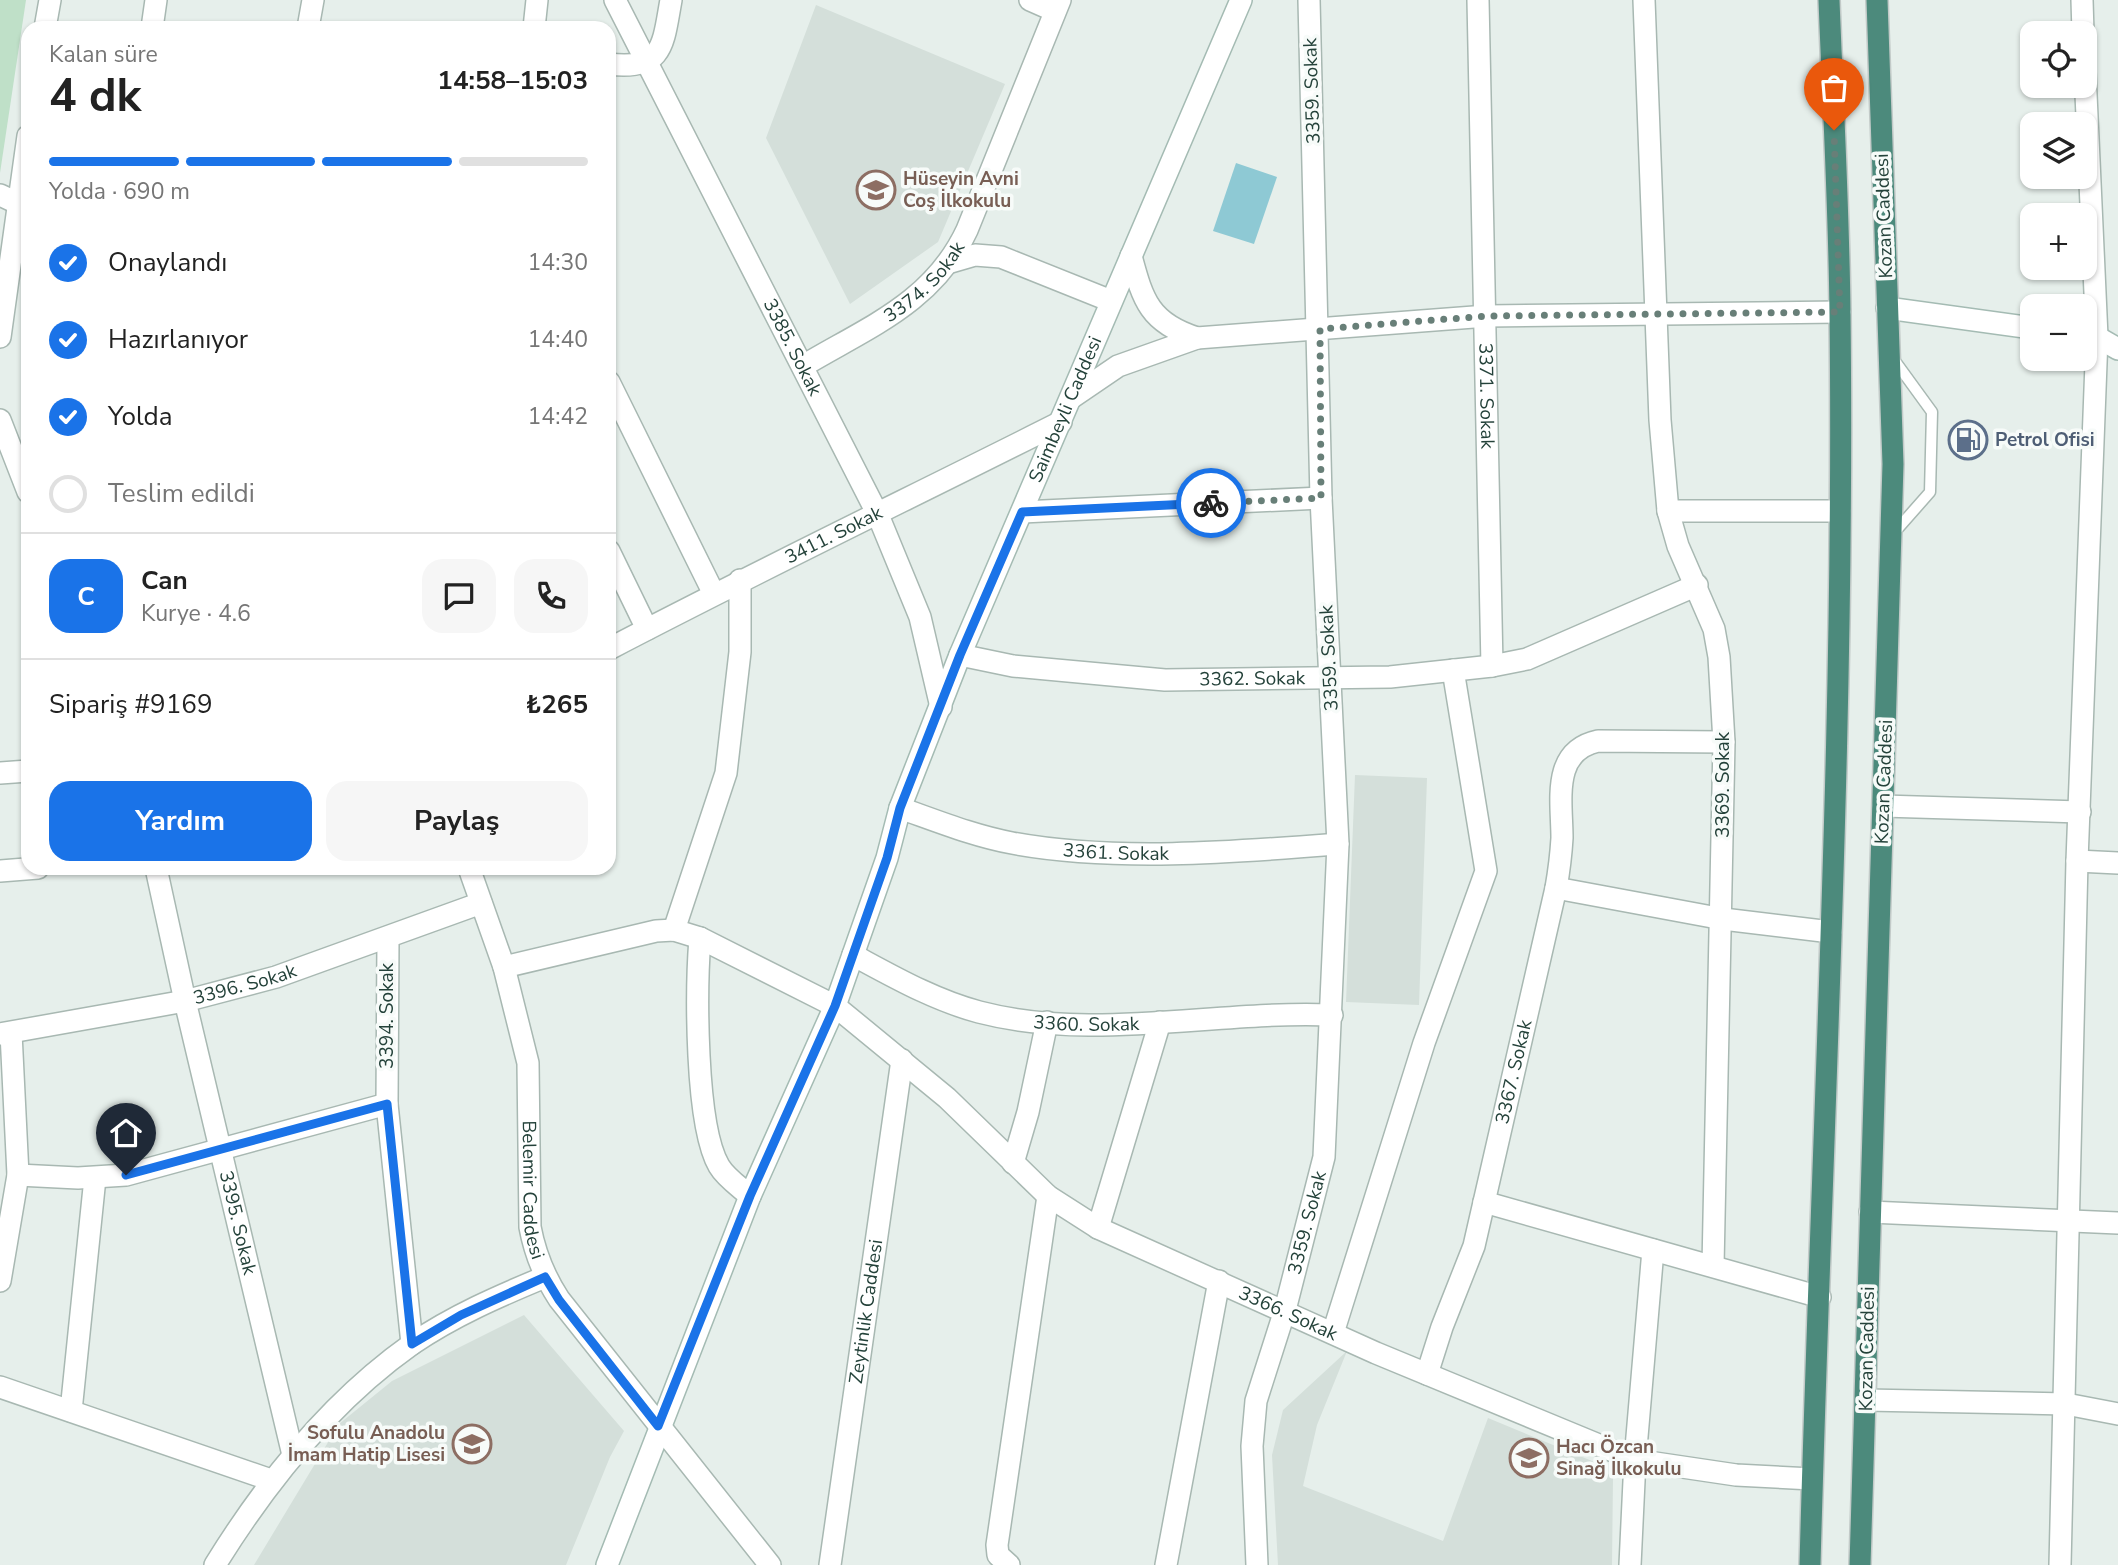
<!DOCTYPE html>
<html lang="tr">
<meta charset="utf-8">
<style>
body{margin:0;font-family:"Nunito Sans",sans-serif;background:#f6f6f6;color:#222;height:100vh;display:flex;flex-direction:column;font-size:26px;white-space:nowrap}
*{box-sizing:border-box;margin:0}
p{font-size:23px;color:#767676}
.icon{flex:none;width:38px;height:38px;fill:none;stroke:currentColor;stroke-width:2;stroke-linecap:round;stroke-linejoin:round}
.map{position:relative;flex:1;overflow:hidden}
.side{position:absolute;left:21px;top:21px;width:595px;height:854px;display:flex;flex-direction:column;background:#fff;border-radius:21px;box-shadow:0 2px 5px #0004}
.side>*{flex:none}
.buttons{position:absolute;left:2020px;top:21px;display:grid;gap:14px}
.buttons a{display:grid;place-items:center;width:77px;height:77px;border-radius:14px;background:#fff;box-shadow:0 2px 5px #0004;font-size:35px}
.pin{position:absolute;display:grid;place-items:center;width:60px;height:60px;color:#fff;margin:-72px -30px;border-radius:50% 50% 50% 0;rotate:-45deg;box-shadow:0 0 7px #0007}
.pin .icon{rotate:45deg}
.courier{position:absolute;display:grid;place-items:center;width:70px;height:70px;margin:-35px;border:5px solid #1a73e8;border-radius:50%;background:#fff;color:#222;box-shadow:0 2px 9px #0007}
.summary em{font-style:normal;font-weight:700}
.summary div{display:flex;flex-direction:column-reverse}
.summary{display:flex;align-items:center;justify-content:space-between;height:119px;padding:0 28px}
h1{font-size:46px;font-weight:700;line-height:52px}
.bar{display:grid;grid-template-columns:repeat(4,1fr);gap:10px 7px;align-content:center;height:84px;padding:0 28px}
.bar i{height:9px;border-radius:5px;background:#e0e0e0}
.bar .active{background:#1a73e8}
.bar p{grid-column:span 4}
.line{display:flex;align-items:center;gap:18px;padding:0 28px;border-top:2px solid #e0e0e0}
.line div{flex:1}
.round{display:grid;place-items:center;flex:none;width:74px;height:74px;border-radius:21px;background:#f6f6f6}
ol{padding:0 28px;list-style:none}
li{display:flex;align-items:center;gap:21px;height:77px}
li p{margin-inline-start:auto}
li .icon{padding:7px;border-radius:50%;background:#1a73e8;color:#fff;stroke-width:4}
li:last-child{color:#767676}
li i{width:38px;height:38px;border:4px solid #e0e0e0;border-radius:50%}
.primary-button{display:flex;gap:14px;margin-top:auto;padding:14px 28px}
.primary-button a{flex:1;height:80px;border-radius:21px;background:#1a73e8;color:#fff;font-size:28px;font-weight:700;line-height:80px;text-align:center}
.primary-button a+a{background:#f6f6f6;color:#222}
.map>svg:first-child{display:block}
.built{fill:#d4dfda}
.green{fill:#bfe0c8}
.water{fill:#8ec9d4}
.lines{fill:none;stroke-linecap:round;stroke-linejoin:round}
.service-casing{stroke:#a8b8b2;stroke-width:13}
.minor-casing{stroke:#a8b8b2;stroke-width:24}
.tertiary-casing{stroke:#a8b8b2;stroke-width:24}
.secondary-casing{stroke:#a4bbb3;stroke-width:24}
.trunk-casing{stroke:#c2cac8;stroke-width:24}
.service{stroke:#fff;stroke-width:10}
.minor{stroke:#fff;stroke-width:21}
.tertiary{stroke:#fff;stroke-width:21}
.secondary{stroke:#fff;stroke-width:21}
.trunk{stroke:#4c8a7c;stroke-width:21}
.done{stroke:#687f78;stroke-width:7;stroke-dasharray:0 12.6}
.route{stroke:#1a73e8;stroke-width:9}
.labels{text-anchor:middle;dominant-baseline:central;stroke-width:7;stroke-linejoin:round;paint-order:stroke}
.street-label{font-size:19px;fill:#24423a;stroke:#f7fbf9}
.education-label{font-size:19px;font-weight:bold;fill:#785e54;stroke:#f7fbf9;text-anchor:start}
.service-label{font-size:19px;font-weight:bold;fill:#4e5e75;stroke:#f7fbf9;text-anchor:start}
</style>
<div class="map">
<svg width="2118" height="1565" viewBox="0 0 2118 1565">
<rect width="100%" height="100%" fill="#e6efeb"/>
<path class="built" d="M816,5L1005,84L938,242L850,304L766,138Z
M1355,775L1427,778L1419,1005L1346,1002Z
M524,1315L624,1431L610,1457L566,1565H254L339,1424L392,1381Z
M1347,1351L1317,1425L1303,1486L1443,1541L1488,1418L1592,1461L1613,1478L1612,1565H1278L1272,1455L1283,1410Z"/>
<path class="green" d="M0,0H26L0,173Z"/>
<path class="water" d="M1236,163L1277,177L1254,244L1213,231Z"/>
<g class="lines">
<defs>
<path id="service" d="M1892,357L1932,412L1930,492L1893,534"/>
<g id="minor">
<path id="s1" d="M615,0L878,515L920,617L941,707"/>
<path d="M1030,0L1055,11"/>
<path id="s2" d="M1478,0L1492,666"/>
<path d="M1644,0L1660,420L1668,511L1678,546L1714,629L1719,657L1724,742L1713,1266"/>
<path d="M2082,0L2083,33"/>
<path d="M45,28L50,0"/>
<path d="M152,28L156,0"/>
<path d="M308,28L313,0"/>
<path d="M534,28L537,0"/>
<path d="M609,64C664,71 663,44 671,0"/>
<path d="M951,262L975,255L1001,257L1111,301"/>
<path d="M0,337L28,136"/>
<path d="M1197,338L1487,316L1840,312"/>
<path id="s3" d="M803,366C868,327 933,303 967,230L1060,0"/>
<path d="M609,382L714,594"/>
<path d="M1071,398L1118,366L1197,338C1150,323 1143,301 1131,256"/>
<path d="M0,420L28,492"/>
<path d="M1668,511H1840"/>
<path d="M1022,512L1321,498"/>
<path d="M609,551L647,629"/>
<path id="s4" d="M609,649C758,571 910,498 1061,422"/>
<path id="s5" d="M960,655L1013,666L1165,680L1390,677L1492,666L1527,659L1697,585"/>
<path d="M0,773L28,771"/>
<path d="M1883,806L2080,812"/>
<path id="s6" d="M900,808C937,821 974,836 1012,843C1114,862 1236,852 1338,844"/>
<path d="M2077,861L2118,863"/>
<path id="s7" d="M156,868L185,1001L293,1455"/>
<path d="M0,871L38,868"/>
<path d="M1556,888L1723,919L1831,932"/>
<path d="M674,930L726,773L740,652V580"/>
<path d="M700,938C696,989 695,1125 719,1166C726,1178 740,1187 750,1196"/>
<path d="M388,939L387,1104L412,1344"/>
<path id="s8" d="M853,955C894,977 934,1000 979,1012C1094,1042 1216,1010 1332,1015"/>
<path id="s9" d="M504,967L656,931L674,930L700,938L835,1006L947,1098L1048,1196L1098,1228L1376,1353L1635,1460L1736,1475L1812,1479"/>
<path id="s10" d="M0,1034L185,1001L276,977L481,903"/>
<path d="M1013,1163L1028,1112L1047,1022"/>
<path d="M18,1175L78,1178L126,1175L387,1104"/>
<path d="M1484,1202L1820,1297"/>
<path d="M1870,1212L2118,1223"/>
<path d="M1098,1228L1160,1022"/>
<path d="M0,1281L18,1175L11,1033"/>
<path d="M1333,1333L1424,1043L1486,871L1453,670"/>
<path id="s11" d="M1427,1374L1442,1327L1474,1246L1556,888C1559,871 1561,855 1562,838C1562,801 1551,751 1598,741L1724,742"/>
<path d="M0,1387L271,1480"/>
<path d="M1866,1400L2066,1404L2118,1414"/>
<path d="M71,1411L95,1178"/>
<path d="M215,1565C267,1481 330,1402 412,1344C453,1316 499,1296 545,1277"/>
<path d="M1009,1565L998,1555L997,1545L1048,1196"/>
<path d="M1166,1565L1219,1281"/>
<path id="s12" d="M1257,1565L1252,1446L1256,1401L1285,1310L1324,1157L1338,844L1321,498L1309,0"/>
<path d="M1630,1565L1635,1460L1653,1250"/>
<path d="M2060,1565L2077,861L2097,337L2084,50"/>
</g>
<g id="tertiary">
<path d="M0,195L28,208"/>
<path id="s13" d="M469,868L504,967L528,1063L530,1227C535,1254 544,1276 559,1299L770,1565"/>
<path id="s14" d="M830,1565L902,1060"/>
</g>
<g id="secondary">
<path d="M1887,308L2032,328"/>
<path d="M2084,335L2097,337L2118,349"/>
<path id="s15" d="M607,1565L750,1196L835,1006L887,858L900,808L960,655L1241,0"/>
</g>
<path id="trunk" d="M1810,1565C1821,1148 1845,731 1840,314C1839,210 1833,105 1829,0
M1860,1565L1893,464L1877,0"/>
</defs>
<use href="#service" class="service-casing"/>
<use href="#minor" class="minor-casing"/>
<use href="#tertiary" class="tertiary-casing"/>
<use href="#secondary" class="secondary-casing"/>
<use href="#trunk" class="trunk-casing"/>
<use href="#service" class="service"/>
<use href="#minor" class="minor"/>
<use href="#tertiary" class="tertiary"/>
<use href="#secondary" class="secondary"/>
<use href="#trunk" class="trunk"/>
</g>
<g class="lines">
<path class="done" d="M1211,503L1321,498L1320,329L1487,316L1840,312L1834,130"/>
<path class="route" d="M126,1175L387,1104L412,1344L461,1315L545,1277L559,1300L658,1426L750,1196L835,1006L887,858L900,808L960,655L1022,512L1211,503"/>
</g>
<defs>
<symbol id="school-ring" viewBox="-11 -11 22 22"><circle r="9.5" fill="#f7fbf9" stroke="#8d6e63" stroke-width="1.5"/><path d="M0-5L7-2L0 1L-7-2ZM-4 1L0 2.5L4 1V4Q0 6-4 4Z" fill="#8d6e63"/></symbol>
<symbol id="fuel-ring" viewBox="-11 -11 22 22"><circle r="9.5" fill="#f7fbf9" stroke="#5c6f8a" stroke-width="1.5"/><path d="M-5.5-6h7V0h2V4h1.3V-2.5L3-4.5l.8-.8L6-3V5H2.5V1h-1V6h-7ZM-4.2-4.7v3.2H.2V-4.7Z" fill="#5c6f8a"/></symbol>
</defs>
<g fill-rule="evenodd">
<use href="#school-ring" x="854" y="168" width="44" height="44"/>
<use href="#fuel-ring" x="1946" y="418" width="44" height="44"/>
<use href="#school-ring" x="450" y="1422" width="44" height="44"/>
<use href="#school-ring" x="1507" y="1436" width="44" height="44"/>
</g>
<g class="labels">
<g class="street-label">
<text transform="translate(1312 91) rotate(-92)">3359. Sokak</text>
<text transform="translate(1884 216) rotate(-92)">Kozan Caddesi</text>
<text stroke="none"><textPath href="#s3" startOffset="149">3374. Sokak</textPath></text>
<text stroke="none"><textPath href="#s1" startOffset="390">3385. Sokak</textPath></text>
<text stroke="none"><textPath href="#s2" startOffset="396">3371. Sokak</textPath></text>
<text stroke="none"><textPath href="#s15" startOffset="1244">Saimbeyli Caddesi</textPath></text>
<text stroke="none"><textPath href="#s4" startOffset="252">3411. Sokak</textPath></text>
<text transform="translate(1329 658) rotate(-93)">3359. Sokak</text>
<text stroke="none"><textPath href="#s5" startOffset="294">3362. Sokak</textPath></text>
<text transform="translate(1884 782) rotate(-88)">Kozan Caddesi</text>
<text transform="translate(1723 785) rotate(-90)">3369. Sokak</text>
<text stroke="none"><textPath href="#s6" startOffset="222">3361. Sokak</textPath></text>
<text stroke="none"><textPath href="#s10" startOffset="250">3396. Sokak</textPath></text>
<text transform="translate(387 1016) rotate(-90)">3394. Sokak</text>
<text stroke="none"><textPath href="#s8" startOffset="247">3360. Sokak</textPath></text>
<text stroke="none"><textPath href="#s11" startOffset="315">3367. Sokak</textPath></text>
<text stroke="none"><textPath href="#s13" startOffset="331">Belemir Caddesi</textPath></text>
<text stroke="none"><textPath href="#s12" startOffset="350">3359. Sokak</textPath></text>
<text stroke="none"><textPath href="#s7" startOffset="364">3395. Sokak</textPath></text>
<text stroke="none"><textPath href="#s14" startOffset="256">Zeytinlik Caddesi</textPath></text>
<text stroke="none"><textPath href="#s9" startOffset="906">3366. Sokak</textPath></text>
<text transform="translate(1867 1349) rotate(-89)">Kozan Caddesi</text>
</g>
<g class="education-label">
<text x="903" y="179">Hüseyin Avni<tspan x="903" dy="22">Coş İlkokulu</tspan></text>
<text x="445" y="1433" text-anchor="end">Sofulu Anadolu<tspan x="445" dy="22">İmam Hatip Lisesi</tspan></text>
<text x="1556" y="1447">Hacı Özcan<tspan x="1556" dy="22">Sinağ İlkokulu</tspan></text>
</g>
<g class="service-label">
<text x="1995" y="440">Petrol Ofisi</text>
</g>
</g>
</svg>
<div class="buttons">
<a><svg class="icon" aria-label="locate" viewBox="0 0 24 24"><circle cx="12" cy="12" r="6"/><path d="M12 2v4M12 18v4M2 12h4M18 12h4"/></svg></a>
<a><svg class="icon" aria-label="layers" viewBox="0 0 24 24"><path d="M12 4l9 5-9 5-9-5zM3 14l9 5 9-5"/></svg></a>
<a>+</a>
<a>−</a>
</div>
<div class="pin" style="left:1834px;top:130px;background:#ea580c"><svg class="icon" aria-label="bag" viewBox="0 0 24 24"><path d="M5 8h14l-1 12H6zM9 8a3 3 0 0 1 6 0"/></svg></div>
<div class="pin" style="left:126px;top:1175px;background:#1f2937"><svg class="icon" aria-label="home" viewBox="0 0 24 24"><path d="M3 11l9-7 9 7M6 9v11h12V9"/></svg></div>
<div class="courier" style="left:1211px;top:503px"><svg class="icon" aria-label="bike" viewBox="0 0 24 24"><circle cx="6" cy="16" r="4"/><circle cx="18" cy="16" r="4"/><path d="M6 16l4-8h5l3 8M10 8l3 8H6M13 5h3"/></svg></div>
<section class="side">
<div class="summary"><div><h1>4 dk</h1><p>Kalan süre</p></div><em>14:58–15:03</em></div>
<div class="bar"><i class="active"></i><i class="active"></i><i class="active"></i><i></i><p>Yolda · 690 m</p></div>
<ol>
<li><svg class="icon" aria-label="check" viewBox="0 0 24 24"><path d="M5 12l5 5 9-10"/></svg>Onaylandı<p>14:30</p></li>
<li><svg class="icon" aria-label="check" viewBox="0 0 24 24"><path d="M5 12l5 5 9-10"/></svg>Hazırlanıyor<p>14:40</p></li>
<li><svg class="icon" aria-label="check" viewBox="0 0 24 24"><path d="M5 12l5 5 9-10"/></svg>Yolda<p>14:42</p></li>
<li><i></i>Teslim edildi</li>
</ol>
<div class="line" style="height:126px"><b class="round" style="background:#1a73e8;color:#fff">C</b><div><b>Can</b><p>Kurye · 4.6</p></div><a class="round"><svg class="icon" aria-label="chat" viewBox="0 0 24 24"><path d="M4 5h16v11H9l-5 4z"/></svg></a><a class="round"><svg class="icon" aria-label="phone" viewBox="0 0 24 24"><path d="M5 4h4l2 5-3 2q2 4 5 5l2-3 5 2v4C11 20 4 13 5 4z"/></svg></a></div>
<div class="line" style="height:91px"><div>Sipariş #9169</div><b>₺265</b></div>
<div class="primary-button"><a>Yardım</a><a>Paylaş</a></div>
</section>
</div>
